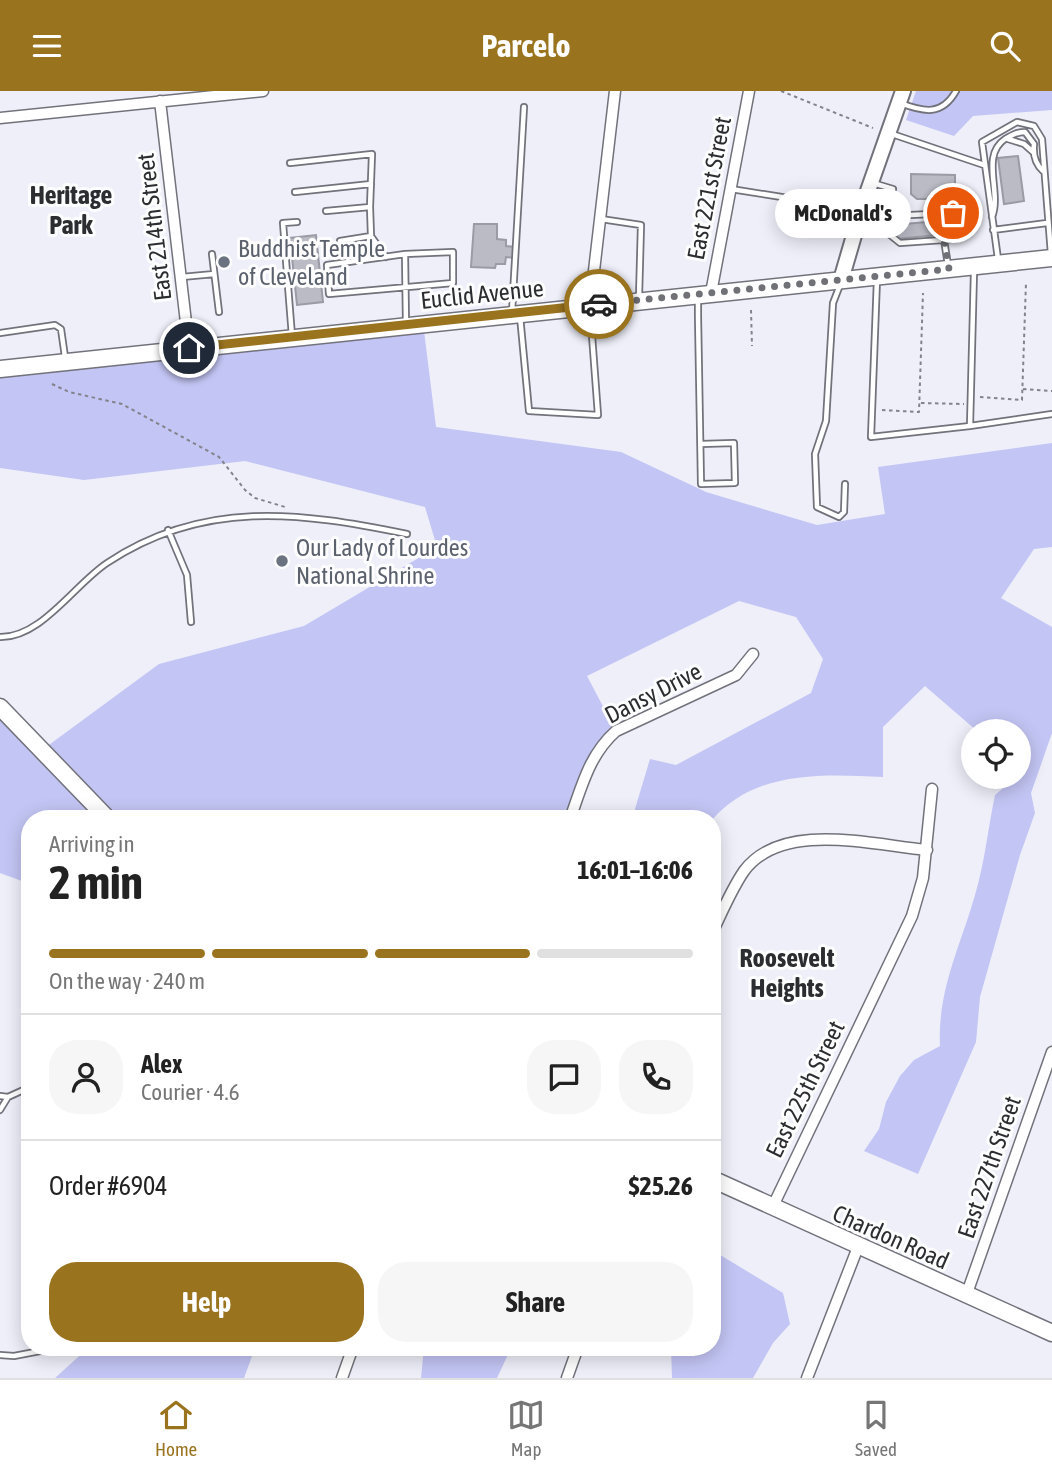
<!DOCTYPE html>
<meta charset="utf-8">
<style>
body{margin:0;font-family:"Asap Condensed",sans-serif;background:#f6f6f6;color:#222;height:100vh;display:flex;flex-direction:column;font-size:26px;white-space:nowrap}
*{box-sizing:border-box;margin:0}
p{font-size:23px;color:#767676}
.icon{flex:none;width:38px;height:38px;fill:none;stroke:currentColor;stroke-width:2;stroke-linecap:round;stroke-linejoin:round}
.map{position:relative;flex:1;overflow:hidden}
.side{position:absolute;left:21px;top:719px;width:700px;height:546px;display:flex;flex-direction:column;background:#fff;border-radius:28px;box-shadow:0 4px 18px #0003}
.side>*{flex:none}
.controls{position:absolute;left:961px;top:628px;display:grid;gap:14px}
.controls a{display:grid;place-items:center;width:70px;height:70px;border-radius:50%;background:#fff;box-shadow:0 4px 18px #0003;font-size:35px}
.pin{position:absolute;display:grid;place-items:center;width:60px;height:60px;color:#fff;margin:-30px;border:4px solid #fff;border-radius:50%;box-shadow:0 2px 7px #0007}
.courier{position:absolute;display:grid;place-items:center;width:70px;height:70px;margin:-35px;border:5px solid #9a731f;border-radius:50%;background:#fff;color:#222;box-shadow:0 2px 9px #0007}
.bubble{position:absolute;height:49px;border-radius:24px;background:#fff;box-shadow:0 4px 18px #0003;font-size:23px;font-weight:700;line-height:49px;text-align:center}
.summary em{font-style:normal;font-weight:700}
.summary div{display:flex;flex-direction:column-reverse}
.summary{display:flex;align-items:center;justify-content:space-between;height:119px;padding:0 28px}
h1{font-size:46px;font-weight:700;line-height:52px}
.bar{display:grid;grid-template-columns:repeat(4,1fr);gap:10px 7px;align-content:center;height:84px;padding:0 28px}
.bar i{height:9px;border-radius:5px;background:#e0e0e0}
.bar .selected{background:#9a731f}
.bar p{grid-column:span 4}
.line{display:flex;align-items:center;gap:18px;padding:0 28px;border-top:2px solid #e0e0e0}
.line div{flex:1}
.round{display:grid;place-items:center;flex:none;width:74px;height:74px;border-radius:28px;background:#f6f6f6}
.button{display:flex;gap:14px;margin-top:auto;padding:14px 28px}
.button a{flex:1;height:80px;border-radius:28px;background:#9a731f;color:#fff;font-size:28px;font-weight:700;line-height:80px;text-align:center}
.button a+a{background:#f6f6f6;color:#222}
header{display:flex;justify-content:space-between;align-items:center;height:91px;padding:0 28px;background:#9a731f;color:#fff;font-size:32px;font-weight:700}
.tab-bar{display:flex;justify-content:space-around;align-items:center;height:98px;border-top:2px solid #e0e0e0;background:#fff;font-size:19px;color:#767676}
.tab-bar a{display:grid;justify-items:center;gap:4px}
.tab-bar .selected{color:#9a731f}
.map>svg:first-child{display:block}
.green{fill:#c3c5f4}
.building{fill:#babbc5;stroke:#9b9ba5;stroke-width:2}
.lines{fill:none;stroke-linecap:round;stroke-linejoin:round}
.lane-casing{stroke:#72727b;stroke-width:8}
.street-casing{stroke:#72727b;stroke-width:13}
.secondary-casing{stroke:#72727b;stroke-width:18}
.primary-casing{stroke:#72727b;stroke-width:19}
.path{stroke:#83848b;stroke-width:2;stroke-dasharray:3.5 3.5;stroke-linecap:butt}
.lane{stroke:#fff;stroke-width:4.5}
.street{stroke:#fff;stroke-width:10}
.secondary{stroke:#fff;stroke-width:14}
.primary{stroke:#fff;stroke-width:16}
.done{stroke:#707176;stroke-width:7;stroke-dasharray:0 12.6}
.route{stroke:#9a731f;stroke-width:9}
.worship-dot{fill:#6b7280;stroke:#fdfdfd;stroke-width:2.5}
.labels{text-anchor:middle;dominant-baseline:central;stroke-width:6;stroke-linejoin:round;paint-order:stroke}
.street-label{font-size:24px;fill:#2c2d30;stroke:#fdfdfd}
.worship-label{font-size:24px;fill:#5b616d;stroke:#fdfdfd;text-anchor:start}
.neighbourhood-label{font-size:26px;font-weight:bold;fill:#2c2d30;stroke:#fdfdfd}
</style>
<header><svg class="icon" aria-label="menu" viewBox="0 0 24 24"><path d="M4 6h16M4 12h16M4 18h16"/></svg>Parcelo<svg class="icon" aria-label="search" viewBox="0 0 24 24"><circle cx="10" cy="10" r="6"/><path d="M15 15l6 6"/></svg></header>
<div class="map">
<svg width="1052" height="1287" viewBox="0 0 1052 1287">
<rect width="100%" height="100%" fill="#eeeff9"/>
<path class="green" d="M916,0H1052V19L973,25L954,45L906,29Z
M423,232L436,336L621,361L706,401L817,434L885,423L878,376L1052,352V456L1034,458L1001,507L1052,536V642L1031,702L1035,722L1020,764L980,906L976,951L918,1083L864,1060L879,1038L886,1011L900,985L914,969L940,955C937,894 965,847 979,789C986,761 989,732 995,704L1002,698L997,686H1018V640H977L925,595L883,636V686C823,683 755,679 712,729L632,728L650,668L676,674L811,602L823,568L796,526L739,510L587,585L616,640L604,650L570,728H30V793L0,782V616L42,659L159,573L304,535L437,456L425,416L245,370L84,389L0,377V278Z
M712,1159L783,1202L790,1233L773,1252L753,1287H672L671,1257L712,1256Z
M424,1256H511V1257L497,1287H421Z
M88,1257V1256L255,1257L244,1287H55Z"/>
<path class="building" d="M1018,65L1024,110L1004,113L998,67Z
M911,83L955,84V108H917L911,103Z
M948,129L949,143L896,148L894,134Z
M474,133H497V148L506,149V155L516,156V167L506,166L505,173H496L495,177L471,176Z
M316,144L323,211L297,214L290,147Z"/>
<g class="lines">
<defs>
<path id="lane" d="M900,12C924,21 942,25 956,0
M889,42L984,74
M1008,48L1024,53L1033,61
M290,72L372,63L370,116
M873,92L893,98L889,125L953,122L957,147L944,149L948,174
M731,98L788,107
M295,101L371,93
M806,109L861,117
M326,120L370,116L371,145L386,166
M889,125L890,144L900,152L943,149
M992,126C1002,101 980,65 1005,48C1012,44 1017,41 1025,41L1034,53C1033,63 1035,73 1043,80
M601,128L641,134L639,206
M993,139L1047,132
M340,150L371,145
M453,161V192L329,203L327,174L405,163Z
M212,163L219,221
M405,163L406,233
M998,168L982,51L1017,31L1034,35L1042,48L1051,163
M974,180L970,335L1052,323
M182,186L214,183
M877,188L871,346L970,335
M840,194L833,212L826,330L815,363L817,416L839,426L844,421L845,393
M698,208V225L701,393L735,392L734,352L701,353
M512,221L524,16
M520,225L529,320L598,324L590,218
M0,242L55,234L61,238L65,266
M292,245L283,132L297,131
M168,439L187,484L191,531
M0,546C41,547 74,494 107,472C203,408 300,421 407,443
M0,1005L8,1006L30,996
M0,1019L8,1006
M0,1264L14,1265L61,1256"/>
<path id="street" d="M160,10L189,257
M0,27L263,0
M711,202L749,0
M590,214L615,0
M570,728C582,695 589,664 616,640L736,584L753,563
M712,842C722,821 731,799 744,780C782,729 872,754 927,759
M772,1117L912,825L923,787L932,698
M966,1205L1052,961
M342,1287L353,1256
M567,1287L578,1256
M807,1287L858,1156"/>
<path id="secondary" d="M841,189L862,117L903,0"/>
<path id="primary" d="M0,278L1052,167
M0,616L108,728
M712,1088L1052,1242"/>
</defs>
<use href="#lane" class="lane-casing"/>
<use href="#street" class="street-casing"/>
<use href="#secondary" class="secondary-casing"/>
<use href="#primary" class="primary-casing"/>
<path class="path" d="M781,0L873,37
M751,219L752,255
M52,293L69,301L122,313L219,366L245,399L255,407L285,416
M1023,298L1052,300
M980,306L1022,309L1026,191
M921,312L964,313
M882,319L919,321L923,202"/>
<use href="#lane" class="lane"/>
<use href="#street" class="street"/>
<use href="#secondary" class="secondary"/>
<use href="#primary" class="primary"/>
</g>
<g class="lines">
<path class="done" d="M599,213L949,178L944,149L957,147L953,122"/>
<path class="route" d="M189,257L599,213"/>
</g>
<g class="worship-dot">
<circle cx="224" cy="171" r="7"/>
<circle cx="282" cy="470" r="7"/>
</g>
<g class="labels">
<g class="street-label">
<text transform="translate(709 97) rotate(-79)">East 221st Street</text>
<text transform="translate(154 136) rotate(-97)">East 214th Street</text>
<text transform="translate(482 203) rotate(-6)">Euclid Avenue</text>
<text transform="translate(653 602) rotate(-27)">Dansy Drive</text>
<text transform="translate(805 998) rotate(-64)">East 225th Street</text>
<text transform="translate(989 1076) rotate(-71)">East 227th Street</text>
<text transform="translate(891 1146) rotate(24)">Chardon Road</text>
</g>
<g class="worship-label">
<text x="238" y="157">Buddhist Temple<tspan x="238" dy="28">of Cleveland</tspan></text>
<text x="296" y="456">Our Lady of Lourdes<tspan x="296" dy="28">National Shrine</tspan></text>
</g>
<g class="neighbourhood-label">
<text x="71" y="104">Heritage<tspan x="71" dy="30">Park</tspan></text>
<text x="787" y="867">Roosevelt<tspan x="787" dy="30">Heights</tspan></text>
</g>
</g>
</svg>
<div class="controls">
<a><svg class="icon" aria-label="locate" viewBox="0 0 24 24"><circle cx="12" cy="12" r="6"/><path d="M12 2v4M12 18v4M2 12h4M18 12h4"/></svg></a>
</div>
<div class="pin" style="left:953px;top:122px;background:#ea580c"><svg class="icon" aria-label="bag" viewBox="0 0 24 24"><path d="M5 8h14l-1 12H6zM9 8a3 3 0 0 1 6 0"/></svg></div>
<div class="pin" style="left:189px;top:257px;background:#1f2937"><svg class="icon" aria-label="home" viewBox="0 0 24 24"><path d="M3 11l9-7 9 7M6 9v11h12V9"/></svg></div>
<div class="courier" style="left:599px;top:213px"><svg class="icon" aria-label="car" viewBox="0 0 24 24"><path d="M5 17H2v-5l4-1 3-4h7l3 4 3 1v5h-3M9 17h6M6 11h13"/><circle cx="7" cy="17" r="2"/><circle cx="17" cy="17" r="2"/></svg></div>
<div class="bubble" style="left:775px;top:98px;width:136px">McDonald's</div>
<section class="side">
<div class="summary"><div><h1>2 min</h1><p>Arriving in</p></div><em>16:01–16:06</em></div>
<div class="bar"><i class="selected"></i><i class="selected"></i><i class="selected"></i><i></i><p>On the way · 240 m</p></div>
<div class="line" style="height:126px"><a class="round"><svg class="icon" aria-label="person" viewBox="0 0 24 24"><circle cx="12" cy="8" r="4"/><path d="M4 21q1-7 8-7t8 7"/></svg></a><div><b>Alex</b><p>Courier · 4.6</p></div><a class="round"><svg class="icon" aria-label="chat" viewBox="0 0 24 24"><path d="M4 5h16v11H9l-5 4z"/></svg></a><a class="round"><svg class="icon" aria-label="phone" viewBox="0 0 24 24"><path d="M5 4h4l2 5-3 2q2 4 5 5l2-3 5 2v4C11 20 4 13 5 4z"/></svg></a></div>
<div class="line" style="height:91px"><div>Order #6904</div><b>$25.26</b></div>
<div class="button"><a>Help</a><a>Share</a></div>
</section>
</div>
<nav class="tab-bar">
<a class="selected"><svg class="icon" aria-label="home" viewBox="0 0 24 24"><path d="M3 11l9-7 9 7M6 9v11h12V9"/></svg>Home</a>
<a><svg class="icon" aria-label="map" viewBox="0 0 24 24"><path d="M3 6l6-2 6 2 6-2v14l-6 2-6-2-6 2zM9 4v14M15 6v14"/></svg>Map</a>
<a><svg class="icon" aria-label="saved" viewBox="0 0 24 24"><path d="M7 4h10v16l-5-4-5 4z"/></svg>Saved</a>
</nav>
